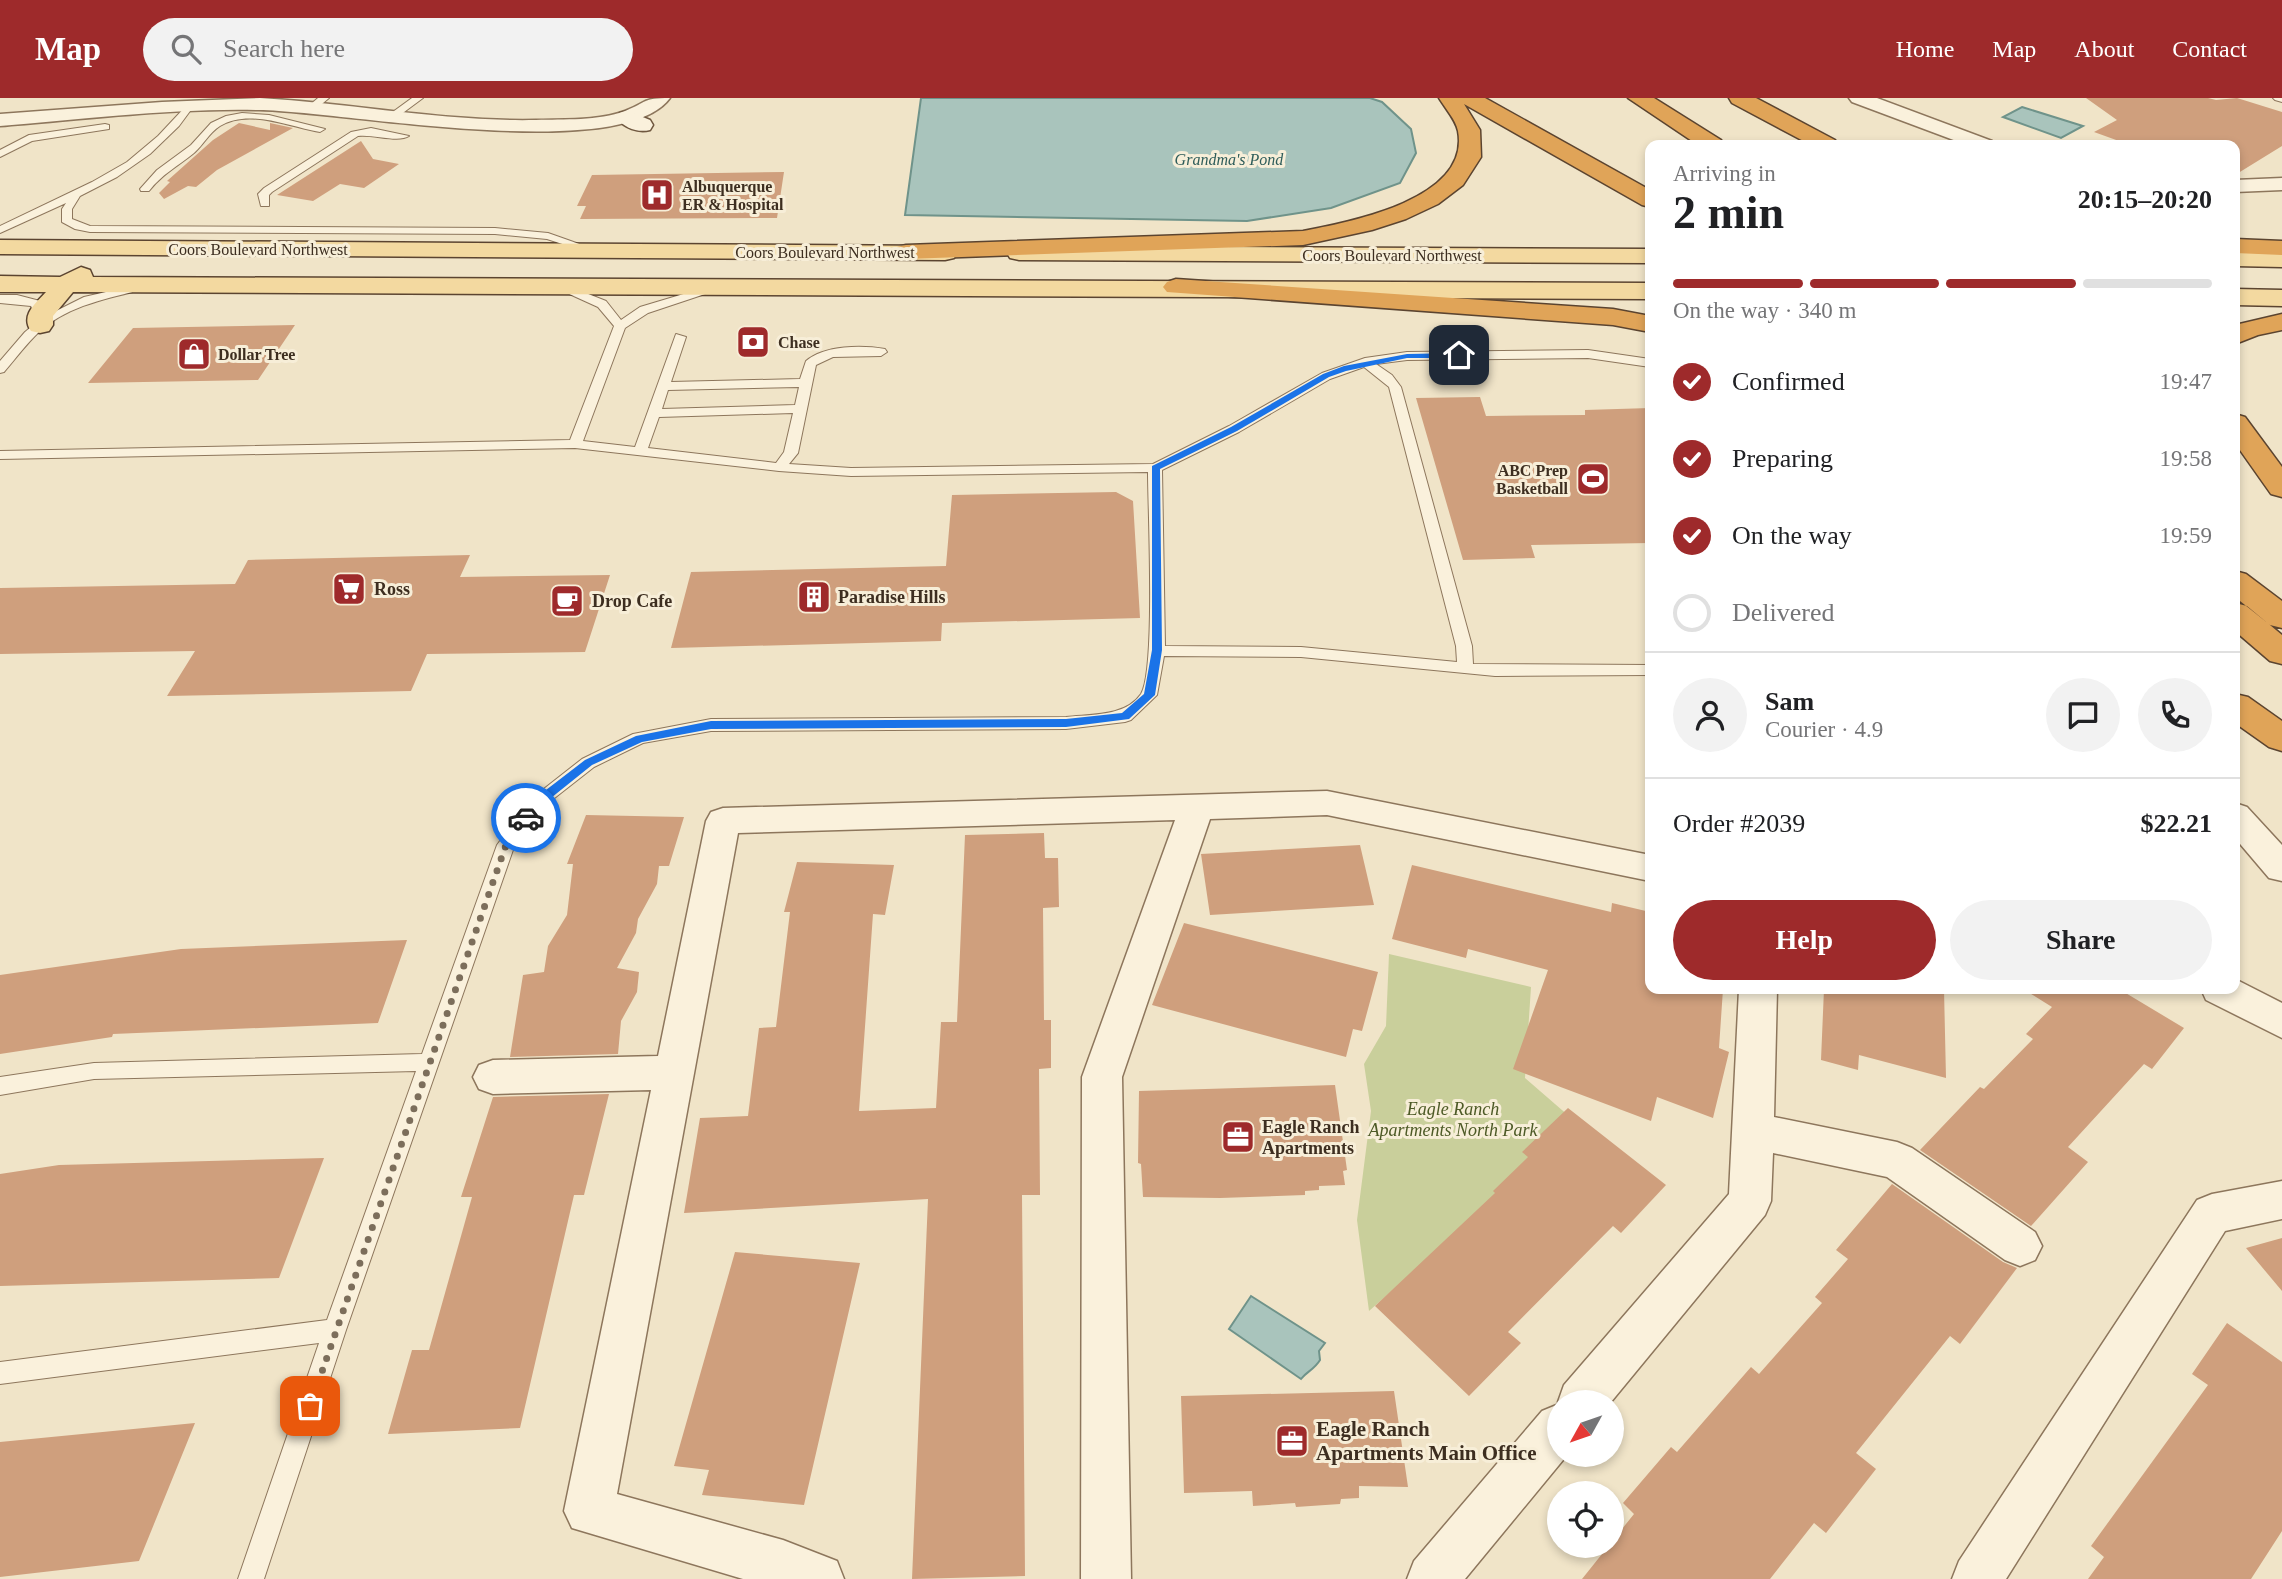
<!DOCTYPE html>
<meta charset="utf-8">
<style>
body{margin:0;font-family:"Times New Roman",serif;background:#f2f2f2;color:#202124;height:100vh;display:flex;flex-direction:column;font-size:26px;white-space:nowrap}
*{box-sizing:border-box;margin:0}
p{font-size:23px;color:#757577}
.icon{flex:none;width:38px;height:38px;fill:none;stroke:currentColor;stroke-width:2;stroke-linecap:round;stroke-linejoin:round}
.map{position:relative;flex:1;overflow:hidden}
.drawer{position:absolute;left:1645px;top:42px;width:595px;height:854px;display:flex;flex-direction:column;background:#fff;border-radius:14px;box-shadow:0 4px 10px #0003}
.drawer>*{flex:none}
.needle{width:46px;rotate:230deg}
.controls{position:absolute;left:1547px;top:1292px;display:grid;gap:14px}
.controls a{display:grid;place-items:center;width:77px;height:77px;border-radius:50%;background:#fff;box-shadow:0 4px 10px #0003;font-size:35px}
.pin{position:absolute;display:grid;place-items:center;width:60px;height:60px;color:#fff;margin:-30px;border-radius:14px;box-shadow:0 4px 10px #0006}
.courier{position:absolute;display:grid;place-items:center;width:70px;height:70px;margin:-35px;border:5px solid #1a73e8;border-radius:50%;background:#fff;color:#222;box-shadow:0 2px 9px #0007}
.headline em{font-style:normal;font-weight:700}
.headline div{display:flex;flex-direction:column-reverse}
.headline{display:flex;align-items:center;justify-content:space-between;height:119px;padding:0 28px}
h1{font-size:46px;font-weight:700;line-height:52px}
.bar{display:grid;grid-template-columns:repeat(4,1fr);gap:10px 7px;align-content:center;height:84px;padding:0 28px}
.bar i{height:9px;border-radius:5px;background:#e0e0e0}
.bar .active{background:#9e2a2b}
.bar p{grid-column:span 4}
.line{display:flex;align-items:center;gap:18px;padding:0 28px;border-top:2px solid #e0e0e0}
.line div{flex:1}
.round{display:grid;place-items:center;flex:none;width:74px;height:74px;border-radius:37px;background:#f2f2f2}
ol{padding:0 28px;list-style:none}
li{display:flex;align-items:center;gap:21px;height:77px}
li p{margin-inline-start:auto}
li .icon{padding:7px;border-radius:50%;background:#9e2a2b;color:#fff;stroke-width:4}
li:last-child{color:#757577}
li i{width:38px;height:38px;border:4px solid #e0e0e0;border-radius:50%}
.cta{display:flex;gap:14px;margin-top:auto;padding:14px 28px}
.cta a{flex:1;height:80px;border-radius:42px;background:#9e2a2b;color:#fff;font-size:28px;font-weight:700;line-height:80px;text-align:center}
.cta a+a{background:#f2f2f2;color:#202124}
header{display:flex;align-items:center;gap:42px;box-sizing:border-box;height:98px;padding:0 35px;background:#9e2a2b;color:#fff}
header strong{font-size:33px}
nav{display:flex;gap:38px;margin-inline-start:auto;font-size:24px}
.search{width:490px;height:63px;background:#f2f2f2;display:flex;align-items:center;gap:18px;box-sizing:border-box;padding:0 24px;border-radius:38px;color:#757577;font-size:26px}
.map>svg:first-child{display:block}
.green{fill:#c9cf9b}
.water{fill:#a9c4bc;stroke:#6f938a;stroke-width:2}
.building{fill:#cf9f7d}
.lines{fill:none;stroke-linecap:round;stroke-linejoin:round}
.lane-casing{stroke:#8d765c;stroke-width:2}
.street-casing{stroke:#8d765c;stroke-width:3}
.secondary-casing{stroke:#6f573f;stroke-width:3}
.primary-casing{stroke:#5b4430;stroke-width:3}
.highway-casing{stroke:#5b4430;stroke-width:3}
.lane{fill:#faf1dc;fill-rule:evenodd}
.street{fill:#faf1dc;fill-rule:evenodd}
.secondary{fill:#faf1dc;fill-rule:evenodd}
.primary{fill:#f3d9a0;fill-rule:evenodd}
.highway{fill:#e0a458;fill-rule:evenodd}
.route{fill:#1a73e8}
.done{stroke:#7c6e5b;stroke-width:7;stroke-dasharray:0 12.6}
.labels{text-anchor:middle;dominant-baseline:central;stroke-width:6;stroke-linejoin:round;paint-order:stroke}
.far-water-label{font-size:16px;font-style:italic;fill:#2f5d5a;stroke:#f7eed8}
.far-poi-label{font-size:16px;font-weight:bold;fill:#3d2e20;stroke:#f7eed8;text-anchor:start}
.far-street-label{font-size:16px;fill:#3d2e20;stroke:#f7eed8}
.poi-label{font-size:18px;font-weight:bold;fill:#3d2e20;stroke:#f7eed8;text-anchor:start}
.park-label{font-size:18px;font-style:italic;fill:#4d5a26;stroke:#f7eed8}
.near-poi-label{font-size:21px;font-weight:bold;fill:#3d2e20;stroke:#f7eed8;text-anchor:start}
</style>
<header>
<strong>Map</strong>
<div class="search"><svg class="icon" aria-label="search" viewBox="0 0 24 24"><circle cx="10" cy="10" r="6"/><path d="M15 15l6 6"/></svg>Search here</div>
<nav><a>Home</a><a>Map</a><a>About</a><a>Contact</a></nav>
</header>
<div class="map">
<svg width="2282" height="1481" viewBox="0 0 2282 1481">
<rect width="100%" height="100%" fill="#f0e4c8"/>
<path class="green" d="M1389,856L1531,889L1525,980L1570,1019L1473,1121L1369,1213L1357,1122L1371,1013L1364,966L1386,928Z"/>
<path class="water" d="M921,0H1370L1382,4L1411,31L1416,55L1400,85L1331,110L1247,123L905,117Z
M2022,9L2083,28L2061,40L2003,19Z
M1251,1198L1325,1245L1319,1253L1320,1262C1314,1272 1307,1273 1301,1281L1229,1231Z"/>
<path class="building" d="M2086,0H2208L2216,2L2237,0L2282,14V48L2235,77V47H2130L2094,34L2117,22Z
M239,25L270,32V25L293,30L217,72L196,89L188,88L164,101L159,95L170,84L167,83L213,42Z
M361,43L373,61L399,66L364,90L340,86L313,103L277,97Z
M784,74L777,120L580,121L586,108H577L592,77Z
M295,227L258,282L88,285L133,230Z
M1480,299L1486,318L1585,317V312L1650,310V445L1531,447L1535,460L1463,462L1416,300Z
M1116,394L1133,403L1140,520L942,525L941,543L671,550L691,474L946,468L952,397Z
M470,457L460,479L610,477L585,554L427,556L411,593L167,598L195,553L0,556V490L235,486L248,462Z
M586,717L684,719L669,768H659L657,786L638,821L636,835L617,870L639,874L637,894L621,923L618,956L510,959L523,877L544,874L548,848L567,817L573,766H567Z
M1044,735L1045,760H1058L1059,809L1043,810L1044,922H1051V970L1039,971L1040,1097H1022L1025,1478L912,1481L928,1101L684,1115L700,1020L748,1018L759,930L776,929L790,814H784L797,764L894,767L885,817L873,816L859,1013L936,1010L941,924H957L965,737Z
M1360,747L1374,807L1210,817L1201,756Z
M1412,767L1611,814L1612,805L1650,814V891H1723L1719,950L1729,954L1713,1020L1657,999L1651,1023L1513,971L1548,872L1468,851L1466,860L1392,841Z
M1184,825L1378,874L1362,933L1353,931L1346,959L1152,907Z
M407,842L378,925L113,936L112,939L0,956V877L181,851Z
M1824,891H1944L1946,980L1859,957L1858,972L1821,962Z
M2023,891H2119L2184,930L2152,971L2144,966L2068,1049L2088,1064L2031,1128L1920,1052L1980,989L1984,991L2033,941L2026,936L2052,909Z
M1335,987L1347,1072L1343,1073L1345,1087L1319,1088V1092L1305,1093V1097L1220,1100L1143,1099L1141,1066L1138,1065L1139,993Z
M609,996L584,1097H574L520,1330L388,1336L412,1252H429L472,1099H461L493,999Z
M1568,1010L1666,1087L1621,1135L1613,1128L1508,1234L1521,1245L1469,1298L1375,1208L1495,1095L1493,1093L1528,1059L1522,1054Z
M324,1060L279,1180L0,1188V1076L59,1067Z
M1892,1086L2003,1164L2017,1170L1960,1246L1950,1238L1856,1355L1876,1371L1826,1435L1814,1425L1770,1481H1582L1634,1416L1623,1405L1671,1349L1677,1354L1751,1269L1759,1276L1822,1205L1815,1199L1848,1161L1836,1152Z
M2282,1140V1193L2246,1150Z
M735,1154L860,1165L804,1407L702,1397L709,1372L674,1368Z
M2227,1225L2282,1264V1433L2251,1481H2088L2104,1459L2091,1448L2208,1287L2192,1276Z
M1394,1293L1408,1389L1359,1388V1400L1341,1401L1340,1406L1296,1409L1295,1405L1253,1408L1252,1393L1184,1395L1181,1298Z
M195,1325L139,1463L0,1479V1344Z"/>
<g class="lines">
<defs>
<path id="lane" d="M318,0H329L317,10H311V6Z
M412,0H423L396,20H390V16Z
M2273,0H2282V4L2275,2Z
M188,6L193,9L179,28L150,56L117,79L80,98L72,111V121L90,128L495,130L548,135L599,153L593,156L547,141L495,136L90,134L75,131L62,124V111L66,105L0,135V128L92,84L127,64L158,38Z
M242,15L269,17L325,31L320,34C290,29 249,10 220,28C209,35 203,47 194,55C178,68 161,77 149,93H141L140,91L157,72L191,47L211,25L226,18Z
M105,26L109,27V31L32,43L0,59V52L29,37Z
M371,30L409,38C398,45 373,36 358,38L272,94L269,97V108H261L258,96L264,90L351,34Z
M558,184L606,203L621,222L640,209L717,186L723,190L648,215L625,230L583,343L635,349L676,236L686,239L671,284L800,281L806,263C825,247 862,247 885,251L887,254L881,258L833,259L816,267L798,355L789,366L851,370L1153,366L1229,328L1322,275L1365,260L1407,254L1588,252L1650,261V269L1588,260L1407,262L1376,266L1392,277L1401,289L1472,548L1473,566L1650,567V577L1495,578L1301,559L1164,558L1157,597L1131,622L1125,624L1066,631L711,633L643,645L594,669L543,709L514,749L346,1232L264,1481H238L319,1245L0,1286V1264L327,1222L416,973L94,981L0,997V979L94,965L422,956L497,747L531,701L582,661L633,636L711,621L1066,619C1091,616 1125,619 1141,596C1156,572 1148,411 1148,374L851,378L779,373L575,350L0,361V353L570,342L614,228L598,209L554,189V185ZM1364,269L1389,289L1456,548L1457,564L1301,549L1165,548L1162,372L1239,334L1330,281ZM799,289L795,307L662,311L668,292ZM793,315L784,354L776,365L648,350L659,319Z
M141,186L147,189L145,191C109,200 69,207 40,233C27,245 16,260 4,274L0,275V263L25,234L42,220H36L31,208L0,205V197H17L40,203L46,218L84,199Z"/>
<path id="street" d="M260,0C352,5 444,24 536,22C564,21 598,23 625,13C648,4 641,0 670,0C621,67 340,13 259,12C173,10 86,21 0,28V16L162,4Z
M1849,0H1877L1992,43L1995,47H1967L1852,4Z
M2282,80V92L2235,94V82Z
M1327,693L1650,757V783L1327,717L1210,721L1122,979L1131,1481H1081L1082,979L1175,722L738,735L617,1396L783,1442L837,1463L844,1481H743L572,1430L564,1413L651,992L493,996L479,991L473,979L479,967L493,962L658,958L706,723L711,714L723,710Z
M2235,705L2247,709L2282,747V783L2269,780L2235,740Z
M2235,881L2282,905V940L2206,902L2201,891H2235Z
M1739,891H1777L1774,1019L1897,1044L1912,1050L2035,1134L2042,1148L2035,1162L2020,1168L2005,1162L1887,1079L1773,1055L1771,1103L1765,1117L1611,1304H1559V1356H1568L1465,1481H1407L1414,1463L1542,1313L1559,1306L1558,1304L1564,1287L1729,1096Z
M2282,1083V1121L2225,1133L2006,1481H1952L1959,1463L2197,1102L2212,1096Z"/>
<path id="secondary" d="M628,13L650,22L653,27L650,32C638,35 624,30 617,20L620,15Z"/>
<path id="primary" d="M0,142L945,148L954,150L957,155L954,160L945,162L0,156Z
M1019,148L1650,151V165L1019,162L1010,160L1007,155L1010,150Z
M2282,153V169L2235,168V154Z
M81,169L90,172L93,179L1650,185V201L73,194L53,218V227L49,233L40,235L31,233C20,217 36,205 46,194H0V178L60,179Z
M2235,191L2282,192V208L2235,207Z"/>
<path id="highway" d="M1439,0H1485L1650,92V109L1642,107L1464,6L1480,32L1481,59L1463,87L1438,106L1406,121L1372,132L1303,147L906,161L897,159L894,154L897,149L906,147L1303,133C1351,124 1471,101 1458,33C1456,22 1445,10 1439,0Z
M1628,0H1654L1721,42L1724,47H1698Z
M1729,0H1756L1835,42L1838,47H1811L1732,5Z
M2235,141L2282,143V157L2235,155Z
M1176,181L1613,211L1650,218V234L1613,227L1167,194L1163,189L1167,184Z
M2282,216V232L2258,237L2235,246V227Z
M2235,316L2245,319L2282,369V399L2271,396L2235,345Z
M2235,473L2246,476L2282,503V530L2270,527L2235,499Z
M2235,505L2247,508L2282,537V566L2270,563L2235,533Z
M2235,596L2248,599L2282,623V653L2269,649L2235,625Z"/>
</defs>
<use href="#lane" class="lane-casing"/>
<use href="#street" class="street-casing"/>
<use href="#secondary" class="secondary-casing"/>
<use href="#primary" class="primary-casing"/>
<use href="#highway" class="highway-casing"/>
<use href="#lane" class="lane"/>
<use href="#street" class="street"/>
<use href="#secondary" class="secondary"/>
<use href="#primary" class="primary"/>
<use href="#highway" class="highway"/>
</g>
<path class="route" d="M1407,256L1459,255L1463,257L1459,260H1407L1346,273L1329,279L1237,333L1160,371L1162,552L1155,597L1129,621L1066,629L711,631L642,644L592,667L541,708L530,723L526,724L520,720L533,702L585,662L636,638L711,623L1066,621L1122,615L1144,596L1152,552V368L1231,329L1323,276L1344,268Z"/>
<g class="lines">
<path class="done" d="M310,1308L506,747L526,720"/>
</g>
<defs>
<symbol id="hospital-square" viewBox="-11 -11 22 22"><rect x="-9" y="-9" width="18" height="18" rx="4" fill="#9e2a2b" stroke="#f7eed8"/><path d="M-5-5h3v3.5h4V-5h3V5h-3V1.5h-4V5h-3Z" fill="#fff"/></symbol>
<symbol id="bank-square" viewBox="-11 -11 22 22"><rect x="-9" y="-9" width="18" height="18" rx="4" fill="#9e2a2b" stroke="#f7eed8"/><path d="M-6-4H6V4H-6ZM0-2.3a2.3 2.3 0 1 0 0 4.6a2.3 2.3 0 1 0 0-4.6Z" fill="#fff"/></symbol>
<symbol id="shop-square" viewBox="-11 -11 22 22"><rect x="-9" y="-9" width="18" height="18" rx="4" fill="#9e2a2b" stroke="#f7eed8"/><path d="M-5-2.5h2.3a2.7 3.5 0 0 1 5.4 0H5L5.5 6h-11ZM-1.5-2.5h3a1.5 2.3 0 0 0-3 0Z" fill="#fff"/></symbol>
<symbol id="stadium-square" viewBox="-11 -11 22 22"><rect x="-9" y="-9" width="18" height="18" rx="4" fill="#9e2a2b" stroke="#f7eed8"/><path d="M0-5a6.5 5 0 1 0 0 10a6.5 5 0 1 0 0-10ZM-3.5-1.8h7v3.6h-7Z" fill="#fff"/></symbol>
<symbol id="supermarket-square" viewBox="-11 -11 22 22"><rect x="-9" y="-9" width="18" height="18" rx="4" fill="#9e2a2b" stroke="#f7eed8"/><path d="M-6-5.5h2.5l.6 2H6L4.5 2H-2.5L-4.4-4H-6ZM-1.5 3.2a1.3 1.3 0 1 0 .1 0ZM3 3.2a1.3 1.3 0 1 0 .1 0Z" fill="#fff"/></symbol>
<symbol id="building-square" viewBox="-11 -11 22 22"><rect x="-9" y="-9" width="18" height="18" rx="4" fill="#9e2a2b" stroke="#f7eed8"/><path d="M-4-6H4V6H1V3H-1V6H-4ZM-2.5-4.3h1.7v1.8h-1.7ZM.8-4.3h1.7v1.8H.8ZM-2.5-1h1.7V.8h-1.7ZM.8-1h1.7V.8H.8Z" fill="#fff"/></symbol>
<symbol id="cafe-square" viewBox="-11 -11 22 22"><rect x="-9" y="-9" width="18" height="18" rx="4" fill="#9e2a2b" stroke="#f7eed8"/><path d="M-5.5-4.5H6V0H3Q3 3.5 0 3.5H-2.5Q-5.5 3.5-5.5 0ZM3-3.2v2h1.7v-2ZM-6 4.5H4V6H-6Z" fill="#fff"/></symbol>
<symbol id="office-square" viewBox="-11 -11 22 22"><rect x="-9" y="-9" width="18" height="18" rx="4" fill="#9e2a2b" stroke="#f7eed8"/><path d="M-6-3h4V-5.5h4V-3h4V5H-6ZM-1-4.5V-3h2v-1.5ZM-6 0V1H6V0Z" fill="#fff"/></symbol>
</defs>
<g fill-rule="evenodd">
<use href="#hospital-square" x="638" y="78" width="38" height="38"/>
<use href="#bank-square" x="734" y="225" width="38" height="38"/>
<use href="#shop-square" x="175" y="237" width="38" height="38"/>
<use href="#stadium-square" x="1574" y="362" width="38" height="38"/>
<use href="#supermarket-square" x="330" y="472" width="38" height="38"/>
<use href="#building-square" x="795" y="480" width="38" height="38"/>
<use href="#cafe-square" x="548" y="484" width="38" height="38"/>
<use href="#office-square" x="1219" y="1020" width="38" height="38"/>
<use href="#office-square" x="1273" y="1324" width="38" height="38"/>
</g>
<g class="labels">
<g class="far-water-label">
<text x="1229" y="61">Grandma's Pond</text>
</g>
<g class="far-poi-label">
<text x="682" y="88">Albuquerque<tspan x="682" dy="18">ER &amp; Hospital</tspan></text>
<text x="778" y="244">Chase</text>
<text x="218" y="256">Dollar Tree</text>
<text x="1568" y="372" text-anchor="end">ABC Prep<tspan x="1568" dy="18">Basketball</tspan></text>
</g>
<g class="far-street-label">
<text x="258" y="151">Coors Boulevard Northwest</text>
<text x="825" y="154">Coors Boulevard Northwest</text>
<text x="1392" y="157">Coors Boulevard Northwest</text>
</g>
<g class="poi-label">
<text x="374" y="491">Ross</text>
<text x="838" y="499">Paradise Hills</text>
<text x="592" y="503">Drop Cafe</text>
<text x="1262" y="1029">Eagle Ranch<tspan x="1262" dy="21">Apartments</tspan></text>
</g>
<g class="park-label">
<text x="1453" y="1011">Eagle Ranch<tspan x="1453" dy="21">Apartments North Park</tspan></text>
</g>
<g class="near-poi-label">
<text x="1316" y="1331">Eagle Ranch<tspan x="1316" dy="24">Apartments Main Office</tspan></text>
</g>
</g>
</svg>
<div class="controls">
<a><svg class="needle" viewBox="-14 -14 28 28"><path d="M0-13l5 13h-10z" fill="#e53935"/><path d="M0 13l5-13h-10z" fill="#757577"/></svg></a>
<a><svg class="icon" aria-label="locate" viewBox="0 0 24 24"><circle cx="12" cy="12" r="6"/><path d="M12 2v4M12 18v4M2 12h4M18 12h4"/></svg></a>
</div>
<div class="pin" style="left:310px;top:1308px;background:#ea580c"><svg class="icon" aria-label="bag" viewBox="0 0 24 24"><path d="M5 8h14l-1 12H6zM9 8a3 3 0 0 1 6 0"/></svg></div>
<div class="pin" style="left:1459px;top:257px;background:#1f2937"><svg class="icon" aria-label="home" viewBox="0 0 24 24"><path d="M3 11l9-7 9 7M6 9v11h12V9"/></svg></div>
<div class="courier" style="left:526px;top:720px"><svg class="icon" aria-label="car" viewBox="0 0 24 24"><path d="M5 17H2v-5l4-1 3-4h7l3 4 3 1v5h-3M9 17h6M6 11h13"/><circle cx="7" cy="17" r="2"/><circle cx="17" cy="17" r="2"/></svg></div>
<section class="drawer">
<div class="headline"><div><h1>2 min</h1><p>Arriving in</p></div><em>20:15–20:20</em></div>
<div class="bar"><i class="active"></i><i class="active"></i><i class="active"></i><i></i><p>On the way · 340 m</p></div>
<ol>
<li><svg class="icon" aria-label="check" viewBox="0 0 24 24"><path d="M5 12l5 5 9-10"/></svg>Confirmed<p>19:47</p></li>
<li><svg class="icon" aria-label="check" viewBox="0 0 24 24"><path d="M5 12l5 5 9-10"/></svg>Preparing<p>19:58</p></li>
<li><svg class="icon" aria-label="check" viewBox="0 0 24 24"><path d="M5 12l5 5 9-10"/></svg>On the way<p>19:59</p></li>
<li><i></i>Delivered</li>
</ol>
<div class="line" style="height:126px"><a class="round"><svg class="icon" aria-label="person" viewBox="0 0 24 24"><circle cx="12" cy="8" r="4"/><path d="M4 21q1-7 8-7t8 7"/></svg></a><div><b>Sam</b><p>Courier · 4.9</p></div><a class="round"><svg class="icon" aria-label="chat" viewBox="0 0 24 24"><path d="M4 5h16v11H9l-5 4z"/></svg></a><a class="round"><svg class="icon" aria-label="phone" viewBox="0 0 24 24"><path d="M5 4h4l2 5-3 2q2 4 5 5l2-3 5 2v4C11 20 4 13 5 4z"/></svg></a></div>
<div class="line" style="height:91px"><div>Order #2039</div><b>$22.21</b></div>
<div class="cta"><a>Help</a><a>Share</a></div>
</section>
</div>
